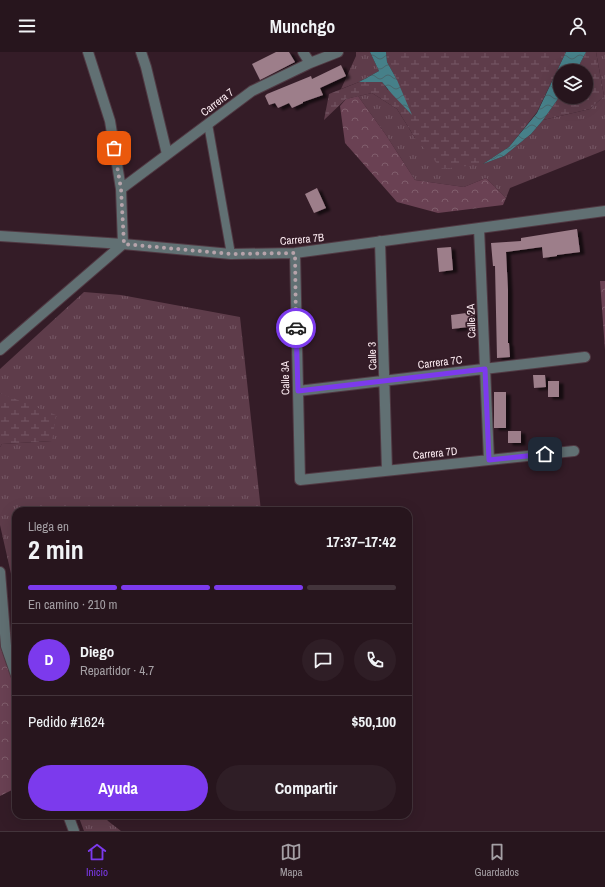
<!DOCTYPE html>
<html lang="es">
<meta charset="utf-8">
<style>
body{margin:0;font-family:"Archivo Narrow",sans-serif;background:#2f1e26;color:#f1f3f6;height:100vh;display:flex;flex-direction:column;font-size:15px;white-space:nowrap}
*{box-sizing:border-box;margin:0}
p{font-size:13px;color:#a49fa4}
.icon{flex:none;width:22px;height:22px;fill:none;stroke:currentColor;stroke-width:2;stroke-linecap:round;stroke-linejoin:round}
.map{position:relative;flex:1;overflow:hidden}
.sheet{position:absolute;left:12px;top:455px;width:400px;height:312px;display:flex;flex-direction:column;background:#27151d;border-radius:12px;box-shadow:0 4px 16px #0002,0 0 0 1px #43343b}
.sheet>*{flex:none}
.buttons{position:absolute;left:553px;top:12px;display:grid;gap:8px}
.buttons a{display:grid;place-items:center;width:40px;height:40px;border-radius:50%;background:#27151d;box-shadow:0 4px 16px #0002,0 0 0 1px #43343b;font-size:20px}
.pin{position:absolute;display:grid;place-items:center;width:34px;height:34px;color:#fff;margin:-17px;border-radius:8px;box-shadow:0 2px 6px #0006}
.courier{position:absolute;display:grid;place-items:center;width:40px;height:40px;margin:-20px;border:3px solid #7c3aed;border-radius:50%;background:#fff;color:#222;box-shadow:0 1px 5px #0007}
.headline em{font-style:normal;font-weight:700}
.headline div{display:flex;flex-direction:column-reverse}
.headline{display:flex;align-items:center;justify-content:space-between;height:68px;padding:0 16px}
h1{font-size:26px;font-weight:700;line-height:30px}
.bar{display:grid;grid-template-columns:repeat(4,1fr);gap:6px 4px;align-content:center;height:48px;padding:0 16px}
.bar i{height:5px;border-radius:3px;background:#43343b}
.bar .selected{background:#7c3aed}
.bar p{grid-column:span 4}
.line{display:flex;align-items:center;gap:10px;padding:0 16px;border-top:1px solid #43343b}
.line div{flex:1}
.round{display:grid;place-items:center;flex:none;width:42px;height:42px;border-radius:21px;background:#2f1e26}
.primary-button{display:flex;gap:8px;margin-top:auto;padding:8px 16px}
.primary-button a{flex:1;height:46px;border-radius:24px;background:#7c3aed;color:#fff;font-size:16px;font-weight:700;line-height:46px;text-align:center}
.primary-button a+a{background:#2f1e26;color:#f1f3f6}
header{display:flex;justify-content:space-between;align-items:center;height:52px;padding:0 16px;background:#27151d;font-size:18px;font-weight:700}
.tabs{display:flex;justify-content:space-around;align-items:center;height:56px;border-top:1px solid #43343b;background:#27151d;font-size:11px;color:#a49fa4}
.tabs a{display:grid;justify-items:center;gap:2px}
.tabs .selected{color:#7c3aed}
.map>svg:first-child{display:block}
.grass{fill:url(#grass-tufts)}
.forest{fill:url(#forest-crowns)}
.wetland{fill:url(#wetland-marsh)}
.water{fill:url(#water-waves)}
.building{fill:#9d7e8a;filter:url(#shadow)}
.lines{fill:none;stroke-linecap:round;stroke-linejoin:round}
.pedestrian-casing{stroke:#503943;stroke-width:10}
.minor-casing{stroke:#503943;stroke-width:12}
.pedestrian{stroke:#617073;stroke-width:8}
.minor{stroke:#617073;stroke-width:10}
.done{stroke:#b6a3aa;stroke-width:4;stroke-dasharray:0 7.2}
.route{stroke:#7c3aed;stroke-width:5}
.labels{text-anchor:middle;dominant-baseline:central;stroke-width:3.5;stroke-linejoin:round;paint-order:stroke}
.street-label{font-size:11px;fill:#fcebf1;stroke:#341c27}
</style>
<header><svg class="icon" aria-label="menu" viewBox="0 0 24 24"><path d="M4 6h16M4 12h16M4 18h16"/></svg>Munchgo<svg class="icon" aria-label="person" viewBox="0 0 24 24"><circle cx="12" cy="8" r="4"/><path d="M4 21q1-7 8-7t8 7"/></svg></header>
<div class="map">
<svg width="605" height="779" viewBox="0 0 605 779">
<defs>
<pattern id="grass-tufts" width="24" height="20" patternUnits="userSpaceOnUse"><rect width="24" height="20" fill="#5e3c4a"/><path d="M3 7l-1-3M5 7V3M7 7l1-3M15 17l-1-3M17 17v-4M19 17l1-3" fill="none" stroke="#765865"/></pattern>
<pattern id="forest-crowns" width="20" height="18" patternUnits="userSpaceOnUse"><rect width="20" height="18" fill="#6a4153"/><path d="M2 6a3 3 0 1 1 6 0M12 15a3 3 0 1 1 6 0" fill="none" stroke="#805d6c"/></pattern>
<pattern id="wetland-marsh" width="20" height="14" patternUnits="userSpaceOnUse"><rect width="20" height="14" fill="#5e3c4a"/><path d="M1 5h8M5 5V1M11 12h8M15 12V8" fill="none" stroke="#765865"/></pattern>
<pattern id="water-waves" width="16" height="10" patternUnits="userSpaceOnUse"><rect width="16" height="10" fill="#468089"/><path d="M0 5q4-4 8 0t8 0" fill="none" stroke="#49666c"/></pattern>
<filter id="shadow"><feDropShadow dx="4.5" dy="2.5" stdDeviation="1" flood-color="#0009"/></filter>
</defs>
<rect width="100%" height="100%" fill="#341c27"/>
<path class="grass" d="M356,0H370L379,19L359,30L341,37L356,4Z
M596,0H605V98L510,136L506,146L486,126L464,135L415,128L386,83L358,44L372,41L397,57L415,86L483,112L504,104L531,82L543,68L590,57L604,44Z
M84,240L121,243L240,265L261,459H16V544L0,473V395L2,392L52,389L0,341V317Z
M78,763H103L108,769L121,779H84Z"/>
<path class="forest" d="M358,44L386,83L415,128L464,135L486,126L506,146L503,153L438,161L397,150L345,91L340,54L346,47Z
M600,229H605V298Z
M16,578V736L0,744V584Z"/>
<path class="wetland" d="M386,0H566L537,60L509,95L483,112L442,117L415,86L397,57L372,41L346,47L324,68L329,42L359,30H382L388,38L397,28L387,10Z
M586,0H596L604,44L590,57L543,68L560,44L586,45V19H576Z
M0,341L56,363L52,389L2,392L0,395Z"/>
<path class="water" d="M370,0H386L387,10L397,28L412,63L392,42L382,30H359L379,19Z
M566,0H586L576,19H560V44L543,68L531,82L504,104L483,112L509,95L537,61Z"/>
<path class="building" d="M276,0H289L295,10L260,28L252,12Z
M341,13L346,24L320,36L323,43L303,50V51L292,56L289,51L278,56L275,51L269,53L265,44L267,42L311,24L312,27Z
M317,136L326,156L314,161L305,142Z
M577,177L580,200L557,203V204L543,206L542,195L506,200L508,238V291H509L510,305L497,306L495,214H493L491,191L521,189V186Z
M451,195L453,218L439,220L437,196Z
M474,260L476,274L452,277L451,263Z
M533,323H545L546,335L534,336Z
M548,329H559V345H548Z
M494,340H506V376H494Z
M508,379H521V391H508Z"/>
<g class="lines">
<defs>
<path id="pedestrian" d="M208,72L231,202"/>
<path id="minor" d="M88,0L110,69L121,137L123,192
M141,0L146,15L167,102
M303,0L310,11
M121,137L252,39L310,11L338,0
M479,176L489,408
M0,184L123,192L231,202L295,201L605,159
M380,189L387,418
M295,201L300,428L574,399
M0,298L123,192
M298,339L585,305
M0,520L6,594L16,623
M68,763L74,779"/>
</defs>
<use href="#pedestrian" class="pedestrian-casing"/>
<use href="#minor" class="minor-casing"/>
<use href="#pedestrian" class="pedestrian"/>
<use href="#minor" class="minor"/>
</g>
<g class="lines">
<path class="done" d="M114,96L121,137L124,192L231,202L295,201L296,276"/>
<path class="route" d="M296,276L298,339L485,317L489,408L545,402"/>
</g>
<g class="labels">
<g class="street-label">
<text transform="translate(217 50) rotate(-37)">Carrera 7</text>
<text transform="translate(302 187) rotate(-5)">Carrera 7B</text>
<text transform="translate(471 269) rotate(-92)">Calle 2A</text>
<text transform="translate(372 304) rotate(-92)">Calle 3</text>
<text transform="translate(440 310) rotate(-7)">Carrera 7C</text>
<text transform="translate(285 326) rotate(-91)">Calle 3A</text>
<text transform="translate(435 401) rotate(-6)">Carrera 7D</text>
</g>
</g>
</svg>
<div class="buttons">
<a><svg class="icon" aria-label="layers" viewBox="0 0 24 24"><path d="M12 4l9 5-9 5-9-5zM3 14l9 5 9-5"/></svg></a>
</div>
<div class="pin" style="left:114px;top:96px;background:#ea580c"><svg class="icon" aria-label="bag" viewBox="0 0 24 24"><path d="M5 8h14l-1 12H6zM9 8a3 3 0 0 1 6 0"/></svg></div>
<div class="pin" style="left:545px;top:402px;background:#1f2937"><svg class="icon" aria-label="home" viewBox="0 0 24 24"><path d="M3 11l9-7 9 7M6 9v11h12V9"/></svg></div>
<div class="courier" style="left:296px;top:276px"><svg class="icon" aria-label="car" viewBox="0 0 24 24"><path d="M5 17H2v-5l4-1 3-4h7l3 4 3 1v5h-3M9 17h6M6 11h13"/><circle cx="7" cy="17" r="2"/><circle cx="17" cy="17" r="2"/></svg></div>
<section class="sheet">
<div class="headline"><div><h1>2 min</h1><p>Llega en</p></div><em>17:37–17:42</em></div>
<div class="bar"><i class="selected"></i><i class="selected"></i><i class="selected"></i><i></i><p>En camino · 210 m</p></div>
<div class="line" style="height:72px"><b class="round" style="background:#7c3aed;color:#fff">D</b><div><b>Diego</b><p>Repartidor · 4.7</p></div><a class="round"><svg class="icon" aria-label="chat" viewBox="0 0 24 24"><path d="M4 5h16v11H9l-5 4z"/></svg></a><a class="round"><svg class="icon" aria-label="phone" viewBox="0 0 24 24"><path d="M5 4h4l2 5-3 2q2 4 5 5l2-3 5 2v4C11 20 4 13 5 4z"/></svg></a></div>
<div class="line" style="height:52px"><div>Pedido #1624</div><b>$50,100</b></div>
<div class="primary-button"><a>Ayuda</a><a>Compartir</a></div>
</section>
</div>
<nav class="tabs">
<a class="selected"><svg class="icon" aria-label="home" viewBox="0 0 24 24"><path d="M3 11l9-7 9 7M6 9v11h12V9"/></svg>Inicio</a>
<a><svg class="icon" aria-label="map" viewBox="0 0 24 24"><path d="M3 6l6-2 6 2 6-2v14l-6 2-6-2-6 2zM9 4v14M15 6v14"/></svg>Mapa</a>
<a><svg class="icon" aria-label="saved" viewBox="0 0 24 24"><path d="M7 4h10v16l-5-4-5 4z"/></svg>Guardados</a>
</nav>
